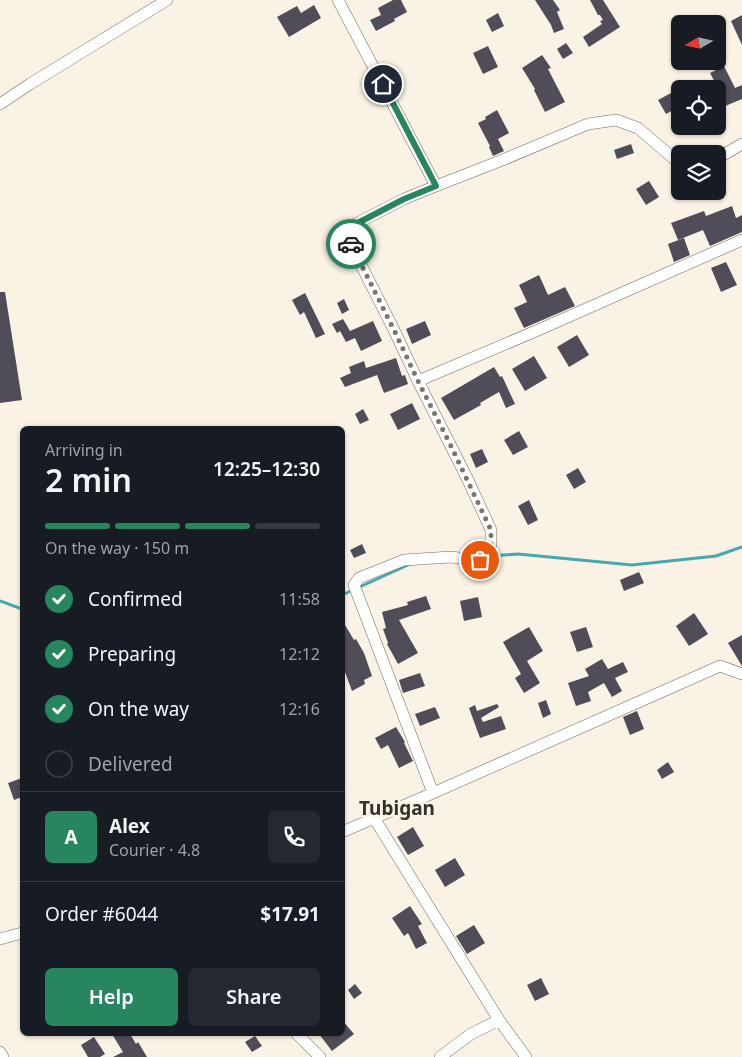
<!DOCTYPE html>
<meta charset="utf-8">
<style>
body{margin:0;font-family:"Noto Sans",sans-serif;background:#242831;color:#f1f3f6;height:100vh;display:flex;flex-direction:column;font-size:19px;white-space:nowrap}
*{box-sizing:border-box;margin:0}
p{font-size:16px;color:#9ea1a6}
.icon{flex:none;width:28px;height:28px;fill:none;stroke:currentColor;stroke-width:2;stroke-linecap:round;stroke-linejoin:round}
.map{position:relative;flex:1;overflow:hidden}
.panel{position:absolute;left:20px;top:426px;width:325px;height:610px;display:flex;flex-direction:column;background:#171b24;border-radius:8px;box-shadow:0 1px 4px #0004}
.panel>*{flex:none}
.needle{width:32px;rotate:261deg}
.buttons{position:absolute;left:671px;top:15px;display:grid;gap:10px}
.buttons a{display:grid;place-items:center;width:55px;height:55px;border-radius:8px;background:#171b24;box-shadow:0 1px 4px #0004;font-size:25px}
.pin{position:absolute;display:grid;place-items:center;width:42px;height:42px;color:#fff;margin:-21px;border:2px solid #fff;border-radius:50%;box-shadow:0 1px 5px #0007}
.courier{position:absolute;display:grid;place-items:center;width:50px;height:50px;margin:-25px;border:4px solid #27865e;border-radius:50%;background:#fff;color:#222;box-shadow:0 1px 6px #0007}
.summary em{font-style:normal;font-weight:600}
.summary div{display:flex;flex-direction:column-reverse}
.summary{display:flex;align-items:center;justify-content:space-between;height:85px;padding:0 25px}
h1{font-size:32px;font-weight:600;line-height:38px}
.bar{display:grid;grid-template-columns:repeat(4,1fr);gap:8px 5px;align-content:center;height:60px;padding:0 25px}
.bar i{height:6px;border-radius:4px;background:#363941}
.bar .current{background:#27865e}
.bar p{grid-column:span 4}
.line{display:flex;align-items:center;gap:12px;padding:0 25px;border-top:1px solid #363941}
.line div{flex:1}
.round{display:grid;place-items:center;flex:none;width:52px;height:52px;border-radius:8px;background:#242831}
ol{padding:0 25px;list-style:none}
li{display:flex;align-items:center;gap:15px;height:55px}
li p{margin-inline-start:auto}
li .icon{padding:5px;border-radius:50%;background:#27865e;color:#fff;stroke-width:4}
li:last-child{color:#9ea1a6}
li i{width:28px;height:28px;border:2px solid #363941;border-radius:50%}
.button{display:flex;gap:10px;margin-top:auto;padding:10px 25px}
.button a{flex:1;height:58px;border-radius:8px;background:#27865e;color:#fff;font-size:20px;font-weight:600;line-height:58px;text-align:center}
.button a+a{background:#242831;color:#f1f3f6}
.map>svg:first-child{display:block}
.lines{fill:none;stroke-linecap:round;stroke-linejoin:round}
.stream{stroke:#47a8ae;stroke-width:3}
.building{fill:#504d58}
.minor-casing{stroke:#70685d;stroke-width:12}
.minor{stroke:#fff;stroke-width:11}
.done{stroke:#7a756d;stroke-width:5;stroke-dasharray:0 9}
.route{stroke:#27865e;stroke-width:6}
.labels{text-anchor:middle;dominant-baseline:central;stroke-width:5;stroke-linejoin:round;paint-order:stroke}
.quarter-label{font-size:19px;font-weight:bold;fill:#34312c;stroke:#fbf2e6}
</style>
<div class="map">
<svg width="742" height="1057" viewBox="0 0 742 1057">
<rect width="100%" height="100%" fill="#fbf2e6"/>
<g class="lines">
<path class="stream" d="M491,556L518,554L632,565L716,556L742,547
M342,595L408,565
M0,601L22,609"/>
</g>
<path class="building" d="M393,0H401L407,12L394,19L395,21L376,31L370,20L381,15L378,8Z
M535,0H553L560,10L557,12L564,29L554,33L551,25Z
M590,0H603L620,27L589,47L583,37L602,24L600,21L603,20L600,15H598Z
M314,5L321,18L289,37L277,17L297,6L301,13Z
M498,13L504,26L492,32L486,20Z
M742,15V45L731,21Z
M566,43L573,53L563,59L557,49Z
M488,46L498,67L483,74L473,53Z
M542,55L551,68L548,69L565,102L545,112L534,90L535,89L522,68Z
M724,66L735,88L742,85V99L718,109V88L710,73Z
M671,93L679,107L666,114L658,100Z
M497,110L509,133L498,139L504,151L493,156L489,147L490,146L478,123L486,119L485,117Z
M631,144L634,153L617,159L614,150Z
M649,181L659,197L646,205L636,189Z
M732,206L736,218L742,215V232L710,246L703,230L678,240L671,223L704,211L706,216Z
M684,238L690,255L674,262L668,244Z
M726,262L737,285L721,292L711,268Z
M539,275L548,295L565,287L575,306L524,328L514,308L527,302L519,285Z
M0,292H5L22,400L0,403Z
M305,293L325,334L316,338L304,312L300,315L292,300Z
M344,299L349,310L342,314L337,303Z
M343,319L350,331L373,321L382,341L361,351L355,338L346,342L340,331L337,333L332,324Z
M425,321L431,335L412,344L406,329Z
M577,335L589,355L569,367L557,347Z
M534,356L547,378L525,391L512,369Z
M396,358L402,376L405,375L408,384L384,393L377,375L345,387L340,378L351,373L349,367L364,361L366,368Z
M494,367L500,377L502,376L515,404L506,408L499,392L480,403L481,405L454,420L441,398Z
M412,403L420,419L398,430L390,414Z
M363,409L369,420L360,424L355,414Z
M519,431L528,447L513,455L504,440Z
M482,449L488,462L476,468L470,454Z
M578,468L586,482L574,489L566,475Z
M529,500L538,520L528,525L518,506Z
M362,544L366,553L354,558L350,550Z
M639,572L644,583L624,591L620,580Z
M426,596L431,609L399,620L418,653L398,664L387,644L388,643L383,629L386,628L382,612L408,605L407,602Z
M478,597L482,617L464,621L460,601Z
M694,613L708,634L689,646L676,626Z
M342,620L354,640L356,639L364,653L372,676L364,680L365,684L352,691L342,664Z
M529,627L543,651L527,661L540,683L524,693L515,678L521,674L503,642Z
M586,627L593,647L577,652L570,632Z
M742,635V666L728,643Z
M602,659L608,669L623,662L628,672L615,678L622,691L612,697L604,683L588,692L591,701L576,706L568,683L589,676L585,669Z
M420,673L425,686L403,693L399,680Z
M546,700L551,714L543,718L538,703Z
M497,704L499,707L481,718L483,722L501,716L506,729L480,738L469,708L475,705L477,711Z
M435,707L440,718L420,726L415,714Z
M637,711L644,729L630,735L623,717Z
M396,727L405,742L404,743L413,761L399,768L388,745L381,749L375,738Z
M668,762L674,772L662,779L657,770Z
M22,778V797L14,800L8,783Z
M413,827L424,846L408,855L397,837Z
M455,858L465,875L445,887L435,870Z
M410,906L422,924L418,926L427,943L416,949L408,933L404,936L392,918Z
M474,925L485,943L467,954L456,936Z
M541,978L549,994L535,1001L527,985Z
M355,984L362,993L354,999L348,990Z
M342,1020L354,1034L332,1051L319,1034H342Z
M112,1034H130L136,1044L138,1042L147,1057H113L123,1052Z
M255,1036L262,1046L252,1052L245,1042Z
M94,1037L105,1054L100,1057H88L81,1045Z"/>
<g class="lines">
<defs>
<path id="minor" d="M338,0L436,186L500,161L588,124L616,120L638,128L673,158L680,161
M0,104L30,84L167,0
M718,158L742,144
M418,381L536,331L742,240
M433,793L354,585L359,578L404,560L451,557L474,560L485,559L491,552V530L468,480L418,381L394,330L349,241L348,228L404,199L436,186
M374,818L499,1020L526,1057
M342,832L433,793L720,666L742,674
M0,939L22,933
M297,1034L320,1057
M0,1052L3,1057
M440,1057L471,1034L499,1020"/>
</defs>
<use href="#minor" class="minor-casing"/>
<use href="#minor" class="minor"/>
</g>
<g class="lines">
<path class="done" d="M351,244L394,330L418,381L451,446L491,530V552L485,559L480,560"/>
<path class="route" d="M351,244L349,241L348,228L404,199L436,186L383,84"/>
</g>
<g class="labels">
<g class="quarter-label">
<text x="397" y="808">Tubigan</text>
</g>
</g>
</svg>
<div class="buttons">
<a><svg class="needle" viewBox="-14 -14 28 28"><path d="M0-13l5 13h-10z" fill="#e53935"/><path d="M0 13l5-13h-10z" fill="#9ea1a6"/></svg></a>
<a><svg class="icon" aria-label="locate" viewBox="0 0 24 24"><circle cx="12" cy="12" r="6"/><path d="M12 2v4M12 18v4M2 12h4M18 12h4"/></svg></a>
<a><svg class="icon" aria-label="layers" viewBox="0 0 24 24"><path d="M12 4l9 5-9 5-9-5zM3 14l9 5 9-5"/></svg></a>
</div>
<div class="pin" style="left:480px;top:560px;background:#ea580c"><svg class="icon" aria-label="bag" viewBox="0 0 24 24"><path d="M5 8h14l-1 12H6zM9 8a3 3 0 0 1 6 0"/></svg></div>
<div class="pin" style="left:383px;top:84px;background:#1f2937"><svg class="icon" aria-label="home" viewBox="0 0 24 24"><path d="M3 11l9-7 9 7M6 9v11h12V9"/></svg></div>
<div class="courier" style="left:351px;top:244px"><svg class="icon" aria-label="car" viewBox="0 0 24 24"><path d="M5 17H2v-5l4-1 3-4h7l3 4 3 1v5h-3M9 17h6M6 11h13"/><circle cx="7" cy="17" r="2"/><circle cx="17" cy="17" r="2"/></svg></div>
<section class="panel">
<div class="summary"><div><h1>2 min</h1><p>Arriving in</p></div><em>12:25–12:30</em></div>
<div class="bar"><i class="current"></i><i class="current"></i><i class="current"></i><i></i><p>On the way · 150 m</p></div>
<ol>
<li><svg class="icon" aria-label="check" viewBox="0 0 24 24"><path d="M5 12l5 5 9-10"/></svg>Confirmed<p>11:58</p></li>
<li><svg class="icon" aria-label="check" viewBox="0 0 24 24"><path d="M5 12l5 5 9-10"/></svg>Preparing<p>12:12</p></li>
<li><svg class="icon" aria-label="check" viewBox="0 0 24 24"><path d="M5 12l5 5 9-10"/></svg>On the way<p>12:16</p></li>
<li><i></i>Delivered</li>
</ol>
<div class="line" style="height:90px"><b class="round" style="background:#27865e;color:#fff">A</b><div><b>Alex</b><p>Courier · 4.8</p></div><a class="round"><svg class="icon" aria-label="phone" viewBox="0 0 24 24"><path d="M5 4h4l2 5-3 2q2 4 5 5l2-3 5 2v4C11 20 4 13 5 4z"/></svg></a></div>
<div class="line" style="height:65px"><div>Order #6044</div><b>$17.91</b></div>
<div class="button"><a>Help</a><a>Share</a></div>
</section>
</div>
